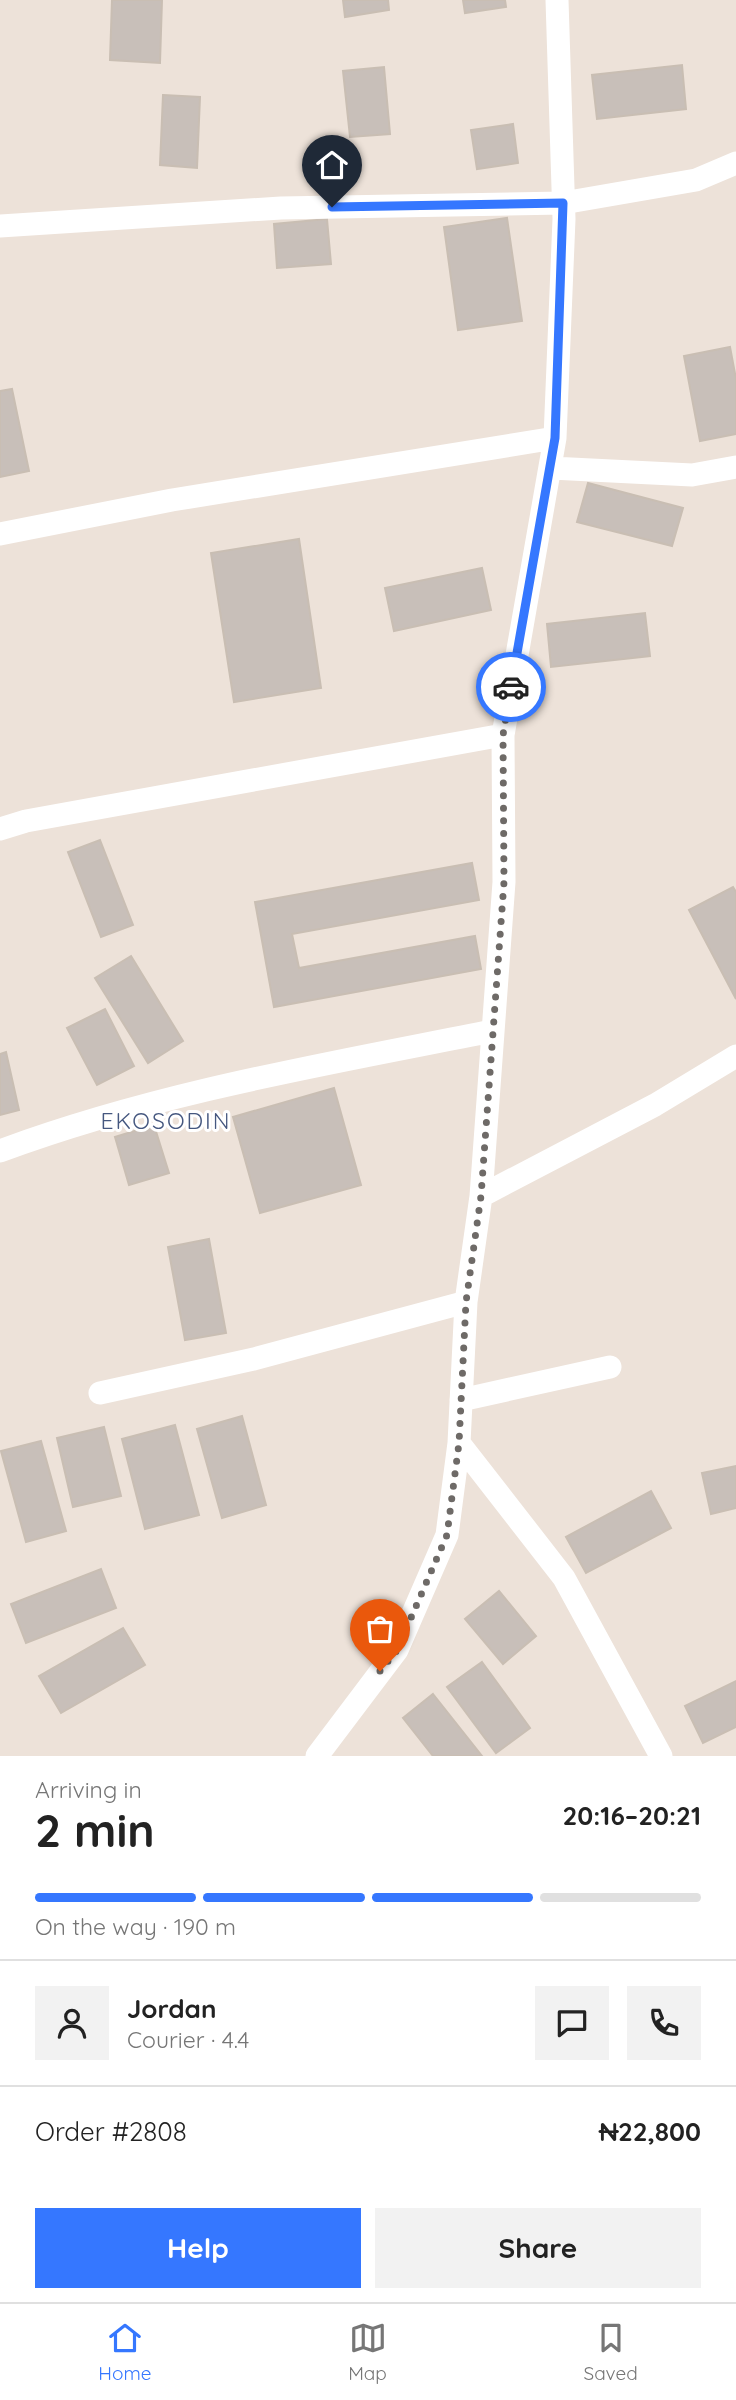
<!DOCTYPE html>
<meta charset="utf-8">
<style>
body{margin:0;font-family:Quicksand,sans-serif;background:#f2f2f2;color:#222;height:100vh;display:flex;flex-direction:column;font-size:26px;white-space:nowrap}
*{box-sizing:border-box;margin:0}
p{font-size:23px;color:#767676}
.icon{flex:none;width:38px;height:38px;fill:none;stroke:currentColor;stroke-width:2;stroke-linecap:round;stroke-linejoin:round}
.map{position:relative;height:1756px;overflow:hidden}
.drawer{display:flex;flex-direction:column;background:#fff;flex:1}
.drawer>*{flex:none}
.pin{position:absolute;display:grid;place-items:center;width:60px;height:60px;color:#fff;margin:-72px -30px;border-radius:50% 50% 50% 0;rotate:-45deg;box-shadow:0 0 7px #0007}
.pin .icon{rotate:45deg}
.courier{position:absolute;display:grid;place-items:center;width:70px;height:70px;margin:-35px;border:5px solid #3577ff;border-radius:50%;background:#fff;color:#222;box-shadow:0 2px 9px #0007}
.head em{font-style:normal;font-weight:700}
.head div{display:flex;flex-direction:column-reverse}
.head{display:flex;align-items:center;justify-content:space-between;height:119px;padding:0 35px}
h1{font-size:46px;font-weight:700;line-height:52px}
.bar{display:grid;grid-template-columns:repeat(4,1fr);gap:10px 7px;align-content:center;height:84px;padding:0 35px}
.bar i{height:9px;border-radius:5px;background:#e0e0e0}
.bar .selected{background:#3577ff}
.bar p{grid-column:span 4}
.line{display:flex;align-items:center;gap:18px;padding:0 35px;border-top:2px solid #e0e0e0}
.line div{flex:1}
.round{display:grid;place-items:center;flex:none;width:74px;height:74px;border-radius:0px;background:#f2f2f2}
.button{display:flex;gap:14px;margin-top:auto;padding:14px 35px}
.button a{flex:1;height:80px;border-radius:0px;background:#3577ff;color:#fff;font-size:28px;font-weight:700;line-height:80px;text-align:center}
.button a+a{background:#f2f2f2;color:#222}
.tab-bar{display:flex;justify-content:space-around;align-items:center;height:98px;border-top:2px solid #e0e0e0;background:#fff;font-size:19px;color:#767676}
.tab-bar a{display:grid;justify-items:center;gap:4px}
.tab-bar .selected{color:#3577ff}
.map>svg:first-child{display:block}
.building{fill:#c8bfb9;stroke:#c9beb3;stroke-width:2}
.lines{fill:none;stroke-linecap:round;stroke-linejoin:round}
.minor{stroke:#fff;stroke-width:23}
.done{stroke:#6e6a67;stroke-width:7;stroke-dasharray:0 12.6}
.route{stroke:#3577ff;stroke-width:9}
.labels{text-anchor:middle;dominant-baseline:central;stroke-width:6;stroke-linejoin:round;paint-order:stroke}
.quarter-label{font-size:23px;letter-spacing:2px;fill:#45577f;stroke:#fff}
</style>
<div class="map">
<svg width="736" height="1756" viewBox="0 0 736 1756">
<rect width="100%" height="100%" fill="#ede2d9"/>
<path class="building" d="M112,0H162L160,63L110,60Z
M343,0H388L389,10L345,17Z
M463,0H505L506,7L465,13Z
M682,65L686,109L597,119L592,75Z
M384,67L390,134L350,137L343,71Z
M163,95L200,97L197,168L160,165Z
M513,124L518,163L477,169L471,130Z
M507,218L522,321L458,330L444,227Z
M327,219L331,264L277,268L274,224Z
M730,347L736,379V434L700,441L684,356Z
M12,389L29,471L0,477V391Z
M588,483L683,508L672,546L577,522Z
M299,539L321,688L234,702L211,553Z
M482,568L491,610L394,631L385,588Z
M645,613L650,656L551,667L547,624Z
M100,840L133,925L101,937L68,852Z
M472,863L479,900L292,934L299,968L475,936L481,969L274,1007L255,902Z
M733,887L736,892V999L689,910Z
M131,956L183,1041L148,1063L95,978Z
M105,1009L134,1066L97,1085L67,1028Z
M6,1052L19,1110L0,1115V1054Z
M334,1088L361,1185L260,1213L233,1117Z
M154,1125L169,1173L129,1185L115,1137Z
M209,1239L226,1333L185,1340L168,1247Z
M242,1416L266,1505L222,1518L197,1429Z
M175,1425L199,1515L145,1529L122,1439Z
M104,1427L121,1496L73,1507L57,1438Z
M41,1441L66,1531L26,1542L1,1451Z
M736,1466V1508L711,1514L702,1473Z
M651,1491L671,1528L586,1573L566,1537Z
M101,1569L116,1608L26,1643L11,1604Z
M499,1591L536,1636L503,1664L465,1619Z
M123,1628L145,1665L61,1713L39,1676Z
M482,1662L530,1728L496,1753L447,1687Z
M736,1681V1727L703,1743L685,1706Z
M433,1694L482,1756H433L403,1718Z"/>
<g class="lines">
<path class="minor" d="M0,226L281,208L563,203L696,180L736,163
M551,468L692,475L736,467
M0,534L172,500L555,438
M0,829L26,821L503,735
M0,1151C159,1092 327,1064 492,1031
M481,1196L655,1105L736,1056
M100,1393L254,1359L466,1302
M461,1400L610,1367
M459,1443L564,1578L661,1756
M317,1756L397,1650L447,1535L459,1443L466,1302L481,1196L504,882L503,735L555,438L564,219L557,0"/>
</g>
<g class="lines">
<path class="done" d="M380,1671L397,1650L447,1535L459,1443L466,1302L481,1196L504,882L503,735L511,687"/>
<path class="route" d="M332,207L563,203L555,438L511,687"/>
</g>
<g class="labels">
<g class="quarter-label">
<text x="166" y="1120">EKOSODIN</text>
</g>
</g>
</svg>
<div class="pin" style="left:380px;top:1671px;background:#ea580c"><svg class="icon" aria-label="bag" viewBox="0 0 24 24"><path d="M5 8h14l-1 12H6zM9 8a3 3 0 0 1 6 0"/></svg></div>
<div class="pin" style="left:332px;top:207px;background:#1f2937"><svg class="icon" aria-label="home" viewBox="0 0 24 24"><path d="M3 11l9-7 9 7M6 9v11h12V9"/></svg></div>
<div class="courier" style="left:511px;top:687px"><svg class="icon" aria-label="car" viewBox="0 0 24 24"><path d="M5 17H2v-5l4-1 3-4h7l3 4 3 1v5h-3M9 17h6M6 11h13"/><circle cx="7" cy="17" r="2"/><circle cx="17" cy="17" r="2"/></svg></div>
</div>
<section class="drawer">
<div class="head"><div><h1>2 min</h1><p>Arriving in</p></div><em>20:16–20:21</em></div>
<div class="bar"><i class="selected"></i><i class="selected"></i><i class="selected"></i><i></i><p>On the way · 190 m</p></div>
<div class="line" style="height:126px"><a class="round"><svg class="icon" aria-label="person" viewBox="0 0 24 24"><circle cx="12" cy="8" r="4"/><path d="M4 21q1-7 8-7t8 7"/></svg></a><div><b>Jordan</b><p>Courier · 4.4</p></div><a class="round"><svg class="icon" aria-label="chat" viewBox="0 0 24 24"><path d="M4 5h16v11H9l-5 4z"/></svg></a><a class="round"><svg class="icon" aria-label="phone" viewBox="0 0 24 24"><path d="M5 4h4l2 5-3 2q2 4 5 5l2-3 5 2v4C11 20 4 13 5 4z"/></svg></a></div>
<div class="line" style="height:91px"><div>Order #2808</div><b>₦22,800</b></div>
<div class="button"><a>Help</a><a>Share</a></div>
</section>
<nav class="tab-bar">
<a class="selected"><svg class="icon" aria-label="home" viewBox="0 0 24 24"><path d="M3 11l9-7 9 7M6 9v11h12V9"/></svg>Home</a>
<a><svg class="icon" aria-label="map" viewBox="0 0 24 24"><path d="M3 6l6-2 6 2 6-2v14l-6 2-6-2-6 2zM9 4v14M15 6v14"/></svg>Map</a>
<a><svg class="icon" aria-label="saved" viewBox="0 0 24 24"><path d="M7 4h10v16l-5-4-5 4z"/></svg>Saved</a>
</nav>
